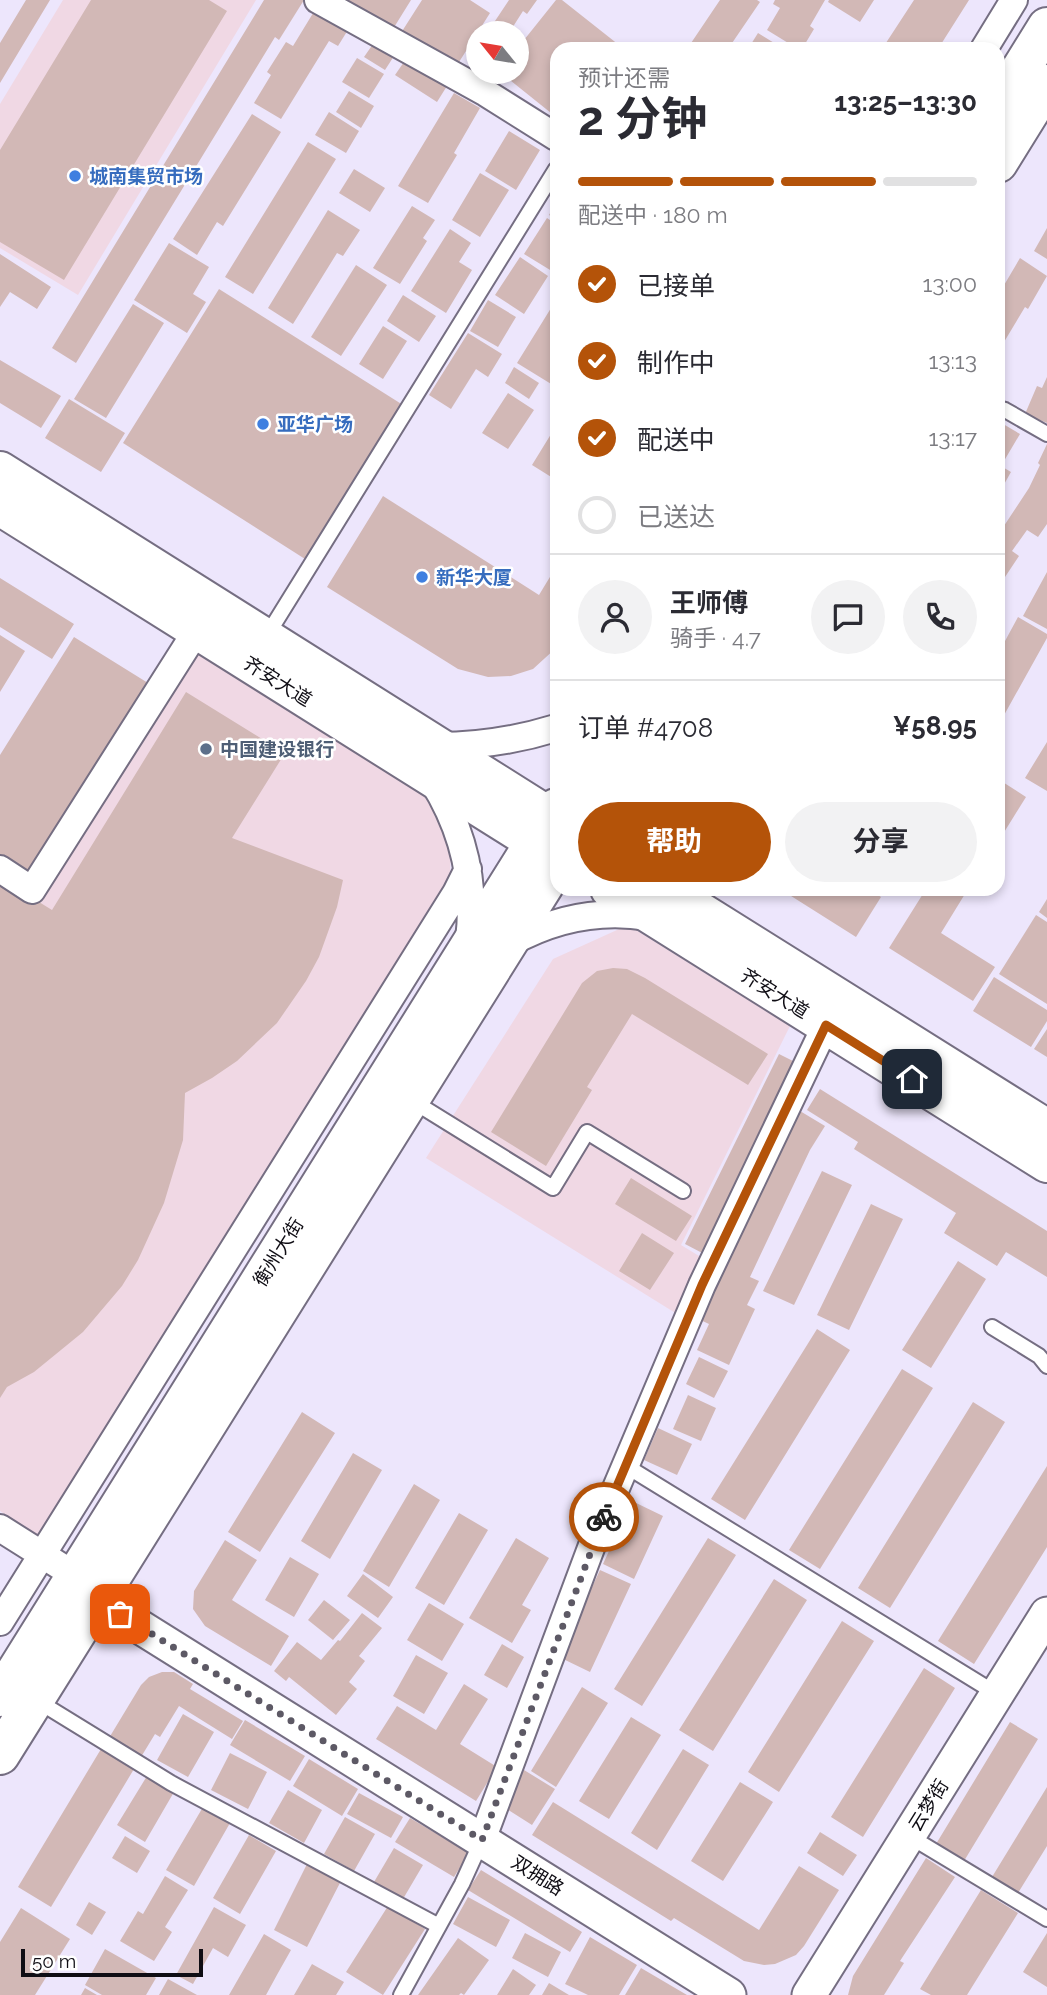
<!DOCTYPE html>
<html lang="zh">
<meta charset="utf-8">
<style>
body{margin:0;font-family:Raleway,"Noto Sans SC",sans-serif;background:#f2f2f3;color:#2b2b33;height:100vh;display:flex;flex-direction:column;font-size:26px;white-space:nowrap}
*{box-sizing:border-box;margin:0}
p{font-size:23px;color:#7c7c81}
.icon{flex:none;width:38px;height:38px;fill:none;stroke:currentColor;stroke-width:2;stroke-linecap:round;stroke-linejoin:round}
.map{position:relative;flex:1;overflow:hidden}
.side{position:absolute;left:550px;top:42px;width:455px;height:854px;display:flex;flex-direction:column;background:#fff;border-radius:21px;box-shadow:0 4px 10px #0003}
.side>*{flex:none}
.needle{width:46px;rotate:300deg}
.buttons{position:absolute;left:466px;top:21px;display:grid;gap:14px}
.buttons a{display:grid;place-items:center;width:63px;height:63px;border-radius:50%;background:#fff;box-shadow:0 4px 10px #0003;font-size:35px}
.scale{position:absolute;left:21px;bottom:18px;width:182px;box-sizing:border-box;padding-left:7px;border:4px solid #0f0d14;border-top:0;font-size:19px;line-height:24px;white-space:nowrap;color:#0f0d14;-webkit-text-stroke:5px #fff;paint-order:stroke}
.pin{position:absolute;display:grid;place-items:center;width:60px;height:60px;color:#fff;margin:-30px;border-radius:14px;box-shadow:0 4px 10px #0006}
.courier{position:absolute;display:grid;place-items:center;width:70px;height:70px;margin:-35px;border:5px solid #b45309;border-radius:50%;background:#fff;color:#222;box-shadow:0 2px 9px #0007}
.head em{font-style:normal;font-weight:700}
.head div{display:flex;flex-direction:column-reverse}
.head{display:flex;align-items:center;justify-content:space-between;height:119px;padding:0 28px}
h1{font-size:46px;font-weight:700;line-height:52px}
.bar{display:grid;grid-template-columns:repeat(4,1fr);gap:10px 7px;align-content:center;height:84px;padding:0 28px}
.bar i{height:9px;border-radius:5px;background:#e1e1e2}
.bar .active{background:#b45309}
.bar p{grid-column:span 4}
.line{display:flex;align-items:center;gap:18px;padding:0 28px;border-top:2px solid #e1e1e2}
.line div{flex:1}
.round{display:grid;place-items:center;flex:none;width:74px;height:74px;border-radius:37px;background:#f2f2f3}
ol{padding:0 28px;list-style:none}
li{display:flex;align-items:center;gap:21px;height:77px}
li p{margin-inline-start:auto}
li .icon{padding:7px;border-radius:50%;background:#b45309;color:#fff;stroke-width:4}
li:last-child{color:#7c7c81}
li i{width:38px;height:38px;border:4px solid #e1e1e2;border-radius:50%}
.primary-button{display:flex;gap:14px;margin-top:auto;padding:14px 28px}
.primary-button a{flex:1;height:80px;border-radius:42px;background:#b45309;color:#fff;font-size:28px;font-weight:700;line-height:80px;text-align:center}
.primary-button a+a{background:#f2f2f3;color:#2b2b33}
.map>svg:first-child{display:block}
.commercial{fill:#f0d8e4}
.building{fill:#d2b8b6}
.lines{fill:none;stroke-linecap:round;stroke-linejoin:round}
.service-casing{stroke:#756e82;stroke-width:18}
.minor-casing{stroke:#756e82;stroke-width:30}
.tertiary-casing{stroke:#756e82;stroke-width:37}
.secondary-casing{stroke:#756e82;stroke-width:42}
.service{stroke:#fff;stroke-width:14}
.minor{stroke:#fff;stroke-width:26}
.tertiary{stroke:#fff;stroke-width:33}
.secondary{stroke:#fff;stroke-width:38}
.done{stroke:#5d5965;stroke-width:7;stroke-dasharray:0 12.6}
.route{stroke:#b45309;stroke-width:9}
.shop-dot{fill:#3f7fe0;stroke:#fff;stroke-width:2.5}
.service-dot{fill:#5c6f8a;stroke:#fff;stroke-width:2.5}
.labels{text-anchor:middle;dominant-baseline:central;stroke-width:5;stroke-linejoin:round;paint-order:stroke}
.shop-label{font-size:19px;font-weight:bold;fill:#366cbe;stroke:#fff;text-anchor:start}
.street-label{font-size:19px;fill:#0f0d14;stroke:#fff}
.service-label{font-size:19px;font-weight:bold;fill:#4e5e75;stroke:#fff;text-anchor:start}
</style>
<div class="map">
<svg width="1047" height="1995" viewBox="0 0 1047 1995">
<rect width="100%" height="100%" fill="#ede6fc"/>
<path class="commercial" d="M63,0H256L78,295L0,248V104Z
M180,639L432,799L451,853L449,890L39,1536L0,1511V863L30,881Z
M628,925L790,1026L681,1245L704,1259L677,1314L426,1158L553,959Z"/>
<path class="building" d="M26,0H50L0,83V43Z
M91,0H209L227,11L64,280L0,242V150Z
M264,0H304L279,40L275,37L76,363L52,348Z
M348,0H411L393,29Z
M422,0H470L490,13L454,70L399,36Z
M509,0H537L527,14L523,11L509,33H487Z
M556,0H562L624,49H556V117L500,72H516V50Z
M720,0H757L760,2L728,49H687Z
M775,0H825L810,26L814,29L802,49H798L767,30L780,8L773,4Z
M829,0H874L860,22L828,2Z
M914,0H969L938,49H882Z
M318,5L351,25L338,46L329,41L281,119L254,103L271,75L267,72L286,42L293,46Z
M758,33L784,49H748Z
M373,44L394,56L385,70L364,57Z
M357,58L384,74L369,98L342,82Z
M406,59L447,86L437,102L395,75Z
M349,91L374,106L361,128L336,112Z
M454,93L480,108L454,153L457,155L428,203L398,186Z
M329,112L359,131L346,153L315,135Z
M252,114L281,132L223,226L217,222L197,255L173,239Z
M509,131L540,150L516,190L485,171Z
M308,142L336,159L253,294L225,277Z
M354,169L385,188L370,212L339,193Z
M480,173L509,190L480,237L452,220Z
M556,202V219L549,215Z
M412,206L435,220L423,238L427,241L400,284L373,268Z
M328,210L360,230L343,256L337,253L293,324L268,308Z
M547,218L556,224L555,273L524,254Z
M1047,228V259L1034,251Z
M450,229L471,243L459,262L472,270L446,313L411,291Z
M169,243L209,267L193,294L206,302L187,333L134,300Z
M0,254L51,287L37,309L10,292L0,307Z
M520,257L548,276L524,314L495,295Z
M1020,258L1047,276L1028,309L1025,307L998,352V291L1000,292Z
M356,265L387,285L341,356L311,337Z
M219,289L403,405L305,559L123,443Z
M403,295L436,316L419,342L387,321Z
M488,300L516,317L498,347L470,331Z
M556,300V387L517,363Z
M133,304L164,323L106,418L74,399Z
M383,326L407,341L383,379L359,364Z
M468,333L502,354L488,377L476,369L451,409L429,395Z
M0,360L61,396L41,428L0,403Z
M514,367L539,383L529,399L505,383Z
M1047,377V423L1025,414L1037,386L1042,388Z
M508,393L534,410L508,449L482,433Z
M69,399L125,433L101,472L45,438Z
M998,421L1020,434L1001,466L1011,472L998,495Z
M556,426V480L532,465Z
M1047,444V524L1038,537L1027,530L1012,551L1019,556L1001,583L1003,585L998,593V535L1029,488L1040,465L1038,463Z
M383,496L539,595L556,567V648L533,669L511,676L488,677L458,669L327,587Z
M1047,572V629L1023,616Z
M0,578L74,624L52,659L0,627Z
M1018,617L1047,634V638L998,726V654Z
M0,635L25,651L0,692Z
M74,637L148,683L27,877L0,860V755Z
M186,692L285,753L232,838L343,880L337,907L319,957L306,981L277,1023L237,1061L212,1078L185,1093L183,1140L164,1203L138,1260L122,1286L83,1332L34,1372L7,1387L0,1398V878L52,910Z
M1047,742V791L1025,778Z
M998,779L1026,797L998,842Z
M780,889H869L881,897L856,937Z
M926,889H968L941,933L995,967L973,1001L889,948Z
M1047,899V918L1039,912Z
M1036,915L1047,922V1004L999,974Z
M613,968L627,969L645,978L768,1054L748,1085L632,1014L587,1087L592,1090L546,1166L491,1132L582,983L597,971Z
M994,977L1047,1010V1021L1031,1047L973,1011Z
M1047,1029V1057L1034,1049Z
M779,1054L801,1065L706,1255L685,1244Z
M820,1089L1047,1231V1277L1006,1252L997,1266L944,1233L956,1213L854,1149L858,1142L807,1110Z
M795,1108L825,1126L810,1150L750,1277L759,1281L747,1305L755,1309L729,1365L697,1350L709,1324L694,1317Z
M822,1171L852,1185L794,1305L763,1291Z
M631,1178L692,1216L676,1241L615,1204Z
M871,1204L903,1219L849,1330L817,1315Z
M642,1233L674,1253L650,1290L619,1271Z
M958,1261L986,1279L931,1368L902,1350Z
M817,1329L850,1350L745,1520L711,1499Z
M699,1357L728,1371L714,1398L686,1384Z
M902,1369L933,1388L820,1569L789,1550Z
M688,1395L716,1408L701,1441L673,1429Z
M973,1402L1005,1422L890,1608L858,1588Z
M302,1412L335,1433L260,1552L228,1532Z
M658,1428L692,1444L677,1475L644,1460Z
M353,1453L382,1470L330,1559L301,1541Z
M1047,1466V1547L974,1664L938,1641Z
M414,1484L440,1500L389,1587L363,1571Z
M632,1501L663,1516L634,1579L603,1564Z
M459,1513L488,1530L444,1605L415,1588Z
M516,1538L549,1558L522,1605L531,1610L512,1643L469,1618Z
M708,1538L736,1555L642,1706L614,1689Z
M225,1540L257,1560L232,1600L289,1636L271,1666L205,1626L193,1609L194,1591Z
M290,1557L319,1574L294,1617L265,1600Z
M600,1570L631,1584L590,1672L559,1657Z
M363,1574L393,1597L378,1618L347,1596Z
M774,1579L807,1600L713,1751L679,1730Z
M324,1600L350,1620L333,1640L308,1620Z
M429,1603L464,1624L442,1661L407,1640Z
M362,1613L382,1628L359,1656L365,1661L349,1682L357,1689L336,1715L289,1677L286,1681L274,1671L297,1642L321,1660L338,1640L340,1641Z
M842,1621L874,1641L779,1792L748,1772Z
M502,1644L524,1657L507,1688L484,1675Z
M416,1655L448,1673L424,1714L393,1696Z
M924,1668L955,1688L863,1837L831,1817Z
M162,1672H174L193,1684L190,1689L243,1721L232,1739L179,1706L160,1737L155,1734L141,1757L109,1738L141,1685L149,1677Z
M464,1684L488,1699L460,1744L497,1767L476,1801L376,1739L397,1706L436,1730Z
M582,1687L608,1703L556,1787L531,1771Z
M183,1714L214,1732L188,1777L157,1760Z
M631,1717L661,1735L609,1819L579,1801Z
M245,1720L305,1756L290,1781L230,1745Z
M1010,1722L1038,1739L964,1861L936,1844Z
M101,1749L134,1769L51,1907L18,1887Z
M683,1749L709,1765L657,1850L631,1833Z
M230,1753L267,1772L248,1809L211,1790Z
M309,1759L358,1789L342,1816L293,1786Z
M524,1770L555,1789L532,1825L502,1806Z
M147,1776L174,1792L145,1842L117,1825Z
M740,1782L773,1802L723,1881L691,1861Z
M1047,1787V1846L1018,1893L992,1877Z
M288,1790L322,1810L304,1843L269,1823Z
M359,1793L403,1817L391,1838L347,1814Z
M553,1802L759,1930L799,1866L839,1890L804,1946L796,1955L775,1964L764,1965L744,1961L674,1918L671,1921L532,1835Z
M203,1807L230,1823L194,1886L166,1870Z
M345,1817L375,1834L354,1871L324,1854Z
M410,1818L469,1853L454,1877L395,1842Z
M820,1832L857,1855L843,1876L807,1853Z
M249,1835L276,1851L240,1914L213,1898Z
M125,1836L150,1851L137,1873L112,1858Z
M394,1848L423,1865L403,1899L374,1882Z
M926,1858L955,1877L900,1961L904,1963L884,1995H848L853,1976Z
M308,1862L342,1879L307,1947L274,1930Z
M481,1870L582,1932L570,1952L468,1890Z
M165,1876L188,1890L165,1927L172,1932L154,1961L120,1941L138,1911L143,1914Z
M981,1890L1018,1913L967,1995H931L920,1989Z
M468,1897L510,1920L496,1947L453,1924Z
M89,1902L106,1912L92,1935L76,1925Z
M388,1906L425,1929L383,1995L346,1972Z
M214,1907L246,1925L228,1957L213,1948L193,1984L176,1975Z
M21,1908L70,1939L35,1995H0V1942Z
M525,1933L561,1952L548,1977L512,1958Z
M1047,1933V1987L1023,1972Z
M264,1934L291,1950L278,1973L266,1995H229Z
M590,1937L637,1965L619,1995H588L565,1984Z
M458,1938L489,1960L464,1995L461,1993L459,1995H418Z
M105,1949L156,1978L146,1995H102L85,1985Z
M312,1964L344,1982L336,1995H294Z
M641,1968L687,1995H625Z
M513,1969L536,1985L529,1995H497Z
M168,1979L197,1995H159Z
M549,1983L569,1995H542Z
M85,1988L97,1995H81Z"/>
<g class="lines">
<defs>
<path id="service" d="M998,408L1005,410L1047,434
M266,637L556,169
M411,1100L553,1188L587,1132L683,1191
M992,1327L1039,1356L1047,1366
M626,1466L997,1694
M36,1700L171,1783L439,1926
M909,1836L1047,1919
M401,1995L462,1884L482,1840"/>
<path id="minor" d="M318,0L486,93L556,137
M984,49L1014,0
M438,746C479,746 517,740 556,728
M432,780C463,829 476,883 469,940
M0,869L32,890L197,630
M510,943C553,919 599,909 648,917
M0,1528L76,1576
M0,1622L456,893L468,869
M482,1840L594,1540L702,1285L826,1025"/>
<path id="tertiary" d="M97,1600L729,1995
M809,1995L1047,1614"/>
<path id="secondary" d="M998,106L1047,27
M998,163L1047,84
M0,471L556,821
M0,506L556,855
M610,889L1047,1163
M664,889L1047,1129
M0,1697L556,808
M0,1755L556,866"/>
</defs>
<use href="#service" class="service-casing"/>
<use href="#minor" class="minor-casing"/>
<use href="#tertiary" class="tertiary-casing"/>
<use href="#secondary" class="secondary-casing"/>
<use href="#service" class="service"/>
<use href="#minor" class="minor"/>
<use href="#tertiary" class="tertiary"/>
<use href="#secondary" class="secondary"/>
</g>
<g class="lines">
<path class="done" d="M120,1614L482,1840L604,1517"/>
<path class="route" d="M604,1517L702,1285L826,1025L912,1079"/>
</g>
<g class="shop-dot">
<circle cx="75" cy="176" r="7"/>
<circle cx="263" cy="424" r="7"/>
<circle cx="422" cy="577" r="7"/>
</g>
<circle class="service-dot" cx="206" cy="749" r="7"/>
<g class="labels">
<g class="shop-label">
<text x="89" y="176">城南集贸市场</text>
<text x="277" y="424">亚华广场</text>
<text x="436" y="577">新华大厦</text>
</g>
<g class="street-label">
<text transform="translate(278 681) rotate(32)">齐安大道</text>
<text transform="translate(775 993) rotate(32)">齐安大道</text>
<text transform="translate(278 1252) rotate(-58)">衡州大街</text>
<text transform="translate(928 1805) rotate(-58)">云梦街</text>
<text transform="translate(538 1875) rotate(32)">双拥路</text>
</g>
<g class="service-label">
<text x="220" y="749">中国建设银行</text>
</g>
</g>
</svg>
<div class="buttons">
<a><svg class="needle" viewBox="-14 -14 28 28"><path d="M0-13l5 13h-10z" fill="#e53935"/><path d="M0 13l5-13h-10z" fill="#7c7c81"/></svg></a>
</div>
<div class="scale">50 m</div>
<div class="pin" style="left:120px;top:1614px;background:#ea580c"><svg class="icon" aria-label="bag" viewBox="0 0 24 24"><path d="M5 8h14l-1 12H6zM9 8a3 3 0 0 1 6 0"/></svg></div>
<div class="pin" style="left:912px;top:1079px;background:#1f2937"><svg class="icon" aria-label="home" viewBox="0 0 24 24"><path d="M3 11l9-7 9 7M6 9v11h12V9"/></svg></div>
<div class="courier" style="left:604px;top:1517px"><svg class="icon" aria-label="bike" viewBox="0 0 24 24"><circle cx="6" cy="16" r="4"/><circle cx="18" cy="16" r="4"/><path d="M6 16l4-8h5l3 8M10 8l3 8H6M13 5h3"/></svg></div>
<section class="side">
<div class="head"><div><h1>2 分钟</h1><p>预计还需</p></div><em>13:25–13:30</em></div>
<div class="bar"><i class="active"></i><i class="active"></i><i class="active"></i><i></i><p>配送中 · 180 m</p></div>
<ol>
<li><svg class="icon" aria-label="check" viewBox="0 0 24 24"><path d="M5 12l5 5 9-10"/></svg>已接单<p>13:00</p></li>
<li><svg class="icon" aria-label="check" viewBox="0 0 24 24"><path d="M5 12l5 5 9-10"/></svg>制作中<p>13:13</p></li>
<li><svg class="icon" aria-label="check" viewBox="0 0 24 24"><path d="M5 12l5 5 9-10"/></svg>配送中<p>13:17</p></li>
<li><i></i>已送达</li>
</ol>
<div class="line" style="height:126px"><a class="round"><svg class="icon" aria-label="person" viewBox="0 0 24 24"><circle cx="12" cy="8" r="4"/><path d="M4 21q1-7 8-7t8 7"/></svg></a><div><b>王师傅</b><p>骑手 · 4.7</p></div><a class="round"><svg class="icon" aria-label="chat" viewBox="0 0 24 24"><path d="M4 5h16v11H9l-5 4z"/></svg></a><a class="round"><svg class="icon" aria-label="phone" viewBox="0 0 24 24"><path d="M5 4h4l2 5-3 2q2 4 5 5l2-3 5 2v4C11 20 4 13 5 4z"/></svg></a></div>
<div class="line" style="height:91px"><div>订单 #4708</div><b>¥58.95</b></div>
<div class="primary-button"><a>帮助</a><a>分享</a></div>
</section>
</div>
